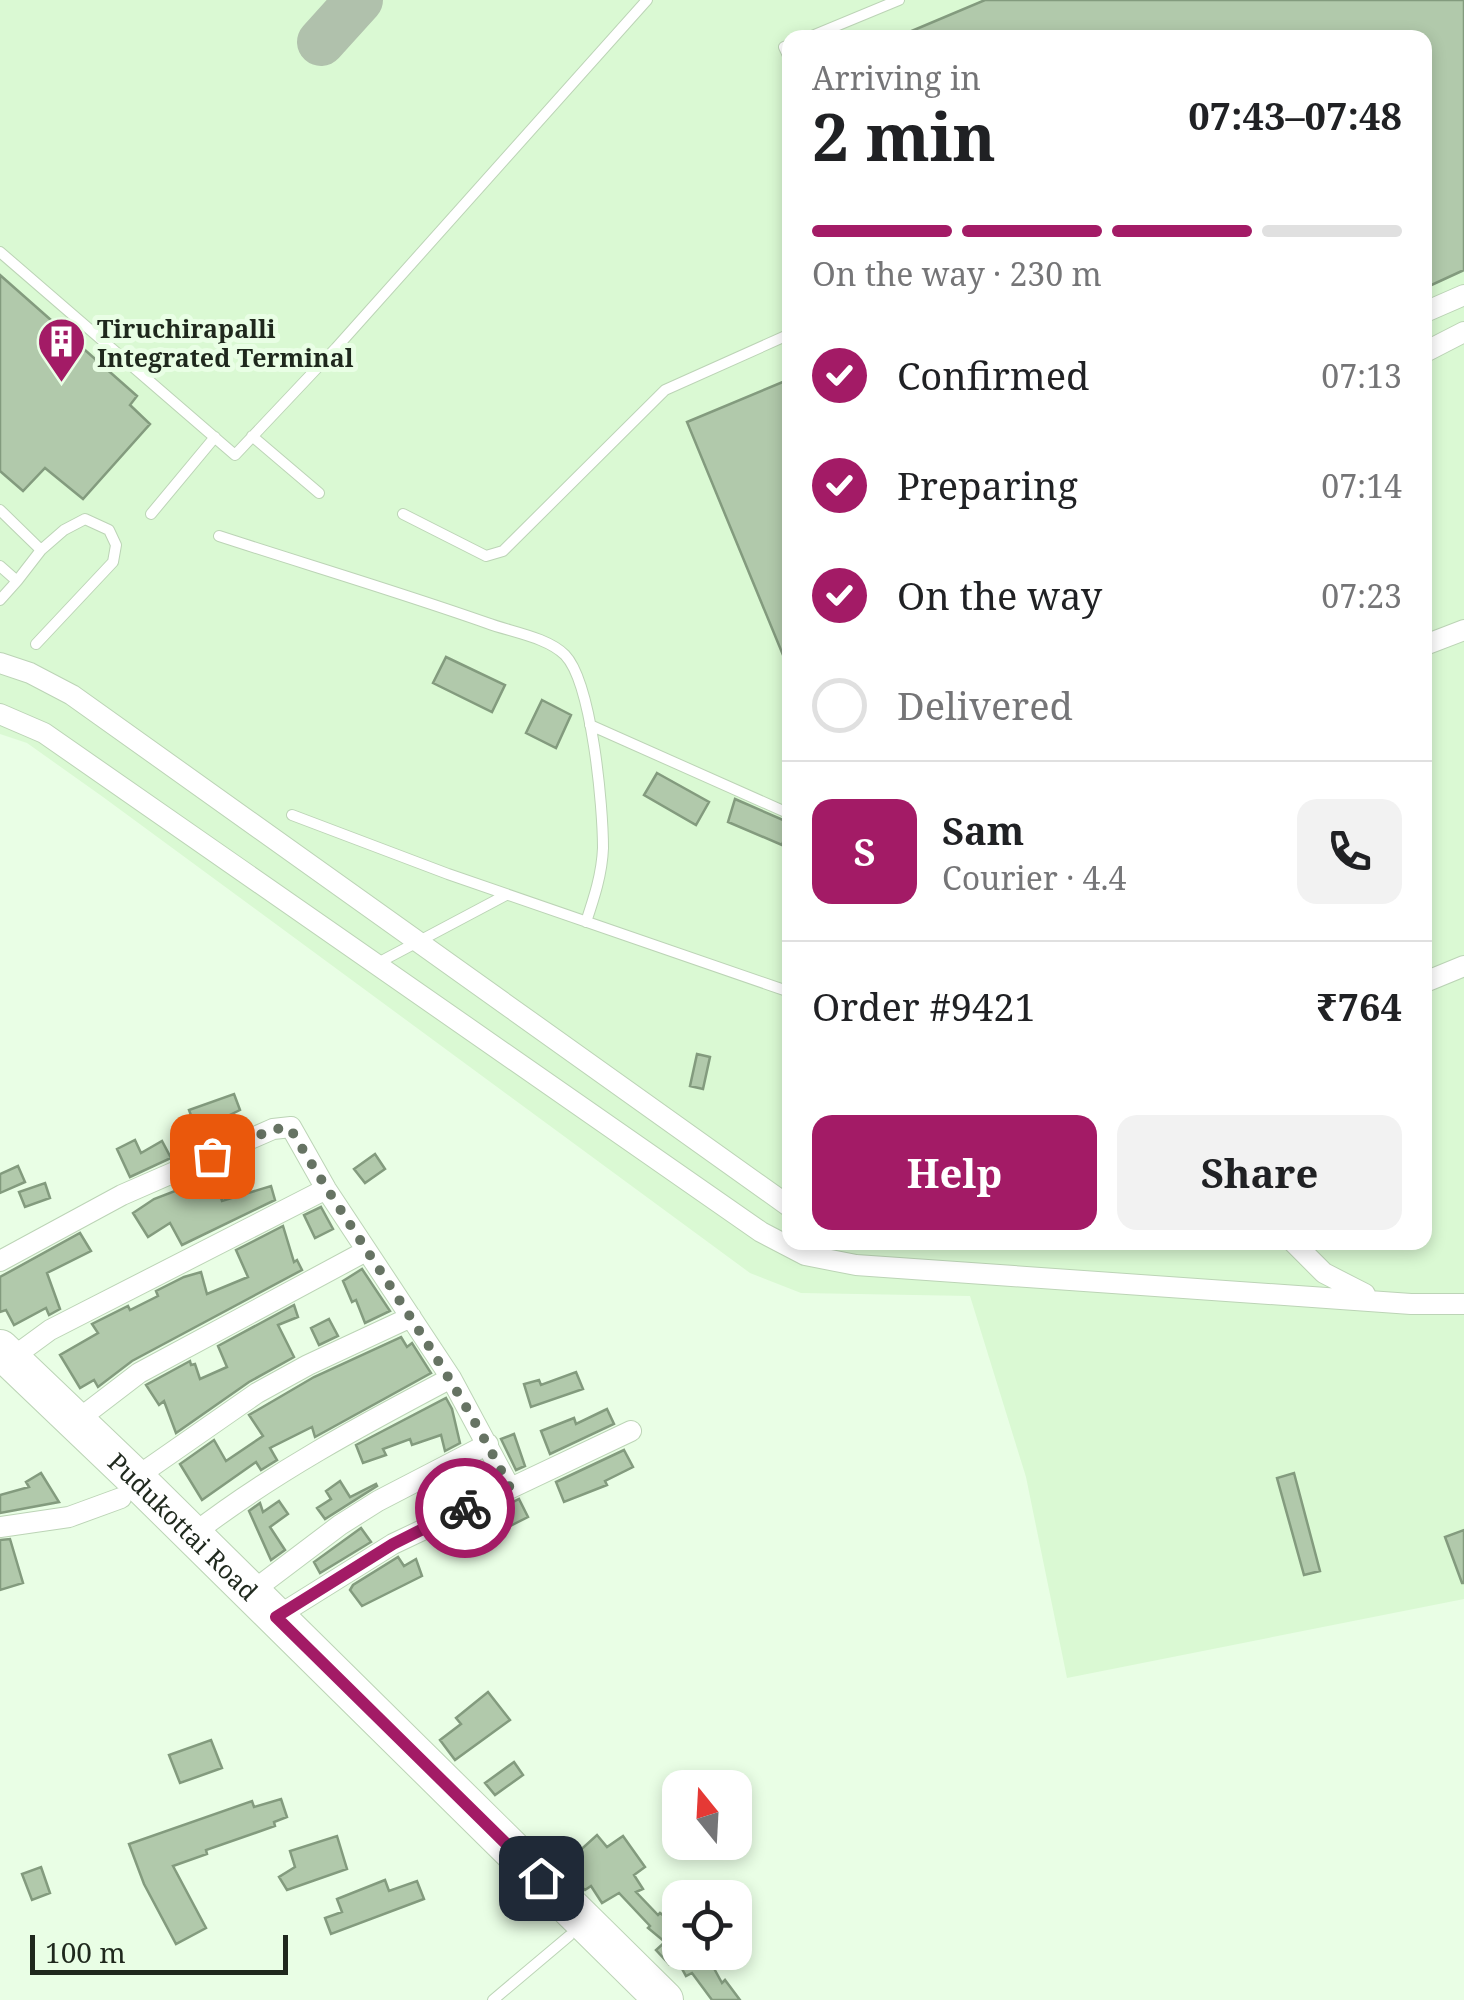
<!DOCTYPE html>
<meta charset="utf-8">
<style>
body{margin:0;font-family:"Noto Serif",serif;background:#f2f2f2;color:#202124;height:100vh;display:flex;flex-direction:column;font-size:38px;white-space:nowrap}
*{box-sizing:border-box;margin:0}
p{font-size:32px;color:#757577}
.icon{flex:none;width:55px;height:55px;fill:none;stroke:currentColor;stroke-width:2;stroke-linecap:round;stroke-linejoin:round}
.map{position:relative;flex:1;overflow:hidden}
.sheet{position:absolute;left:782px;top:30px;width:650px;height:1220px;display:flex;flex-direction:column;background:#fff;border-radius:20px;box-shadow:0 5px 15px #0003}
.sheet>*{flex:none}
.needle{width:65px;rotate:342deg}
.controls{position:absolute;left:662px;top:1770px;display:grid;gap:20px}
.controls a{display:grid;place-items:center;width:90px;height:90px;border-radius:20px;background:#fff;box-shadow:0 5px 15px #0003;font-size:50px}
.scale{position:absolute;left:30px;bottom:25px;width:258px;box-sizing:border-box;padding-left:10px;border:5px solid #1f281d;border-top:0;font-size:28px;line-height:35px;white-space:nowrap;color:#1f281d;-webkit-text-stroke:8px #e9fee5;paint-order:stroke}
.pin{position:absolute;display:grid;place-items:center;width:85px;height:85px;color:#fff;margin:-42px;border-radius:20px;box-shadow:0 5px 15px #0006}
.courier{position:absolute;display:grid;place-items:center;width:100px;height:100px;margin:-50px;border:8px solid #a31b66;border-radius:50%;background:#fff;color:#222;box-shadow:0 2px 12px #0007}
.headline em{font-style:normal;font-weight:700}
.headline div{display:flex;flex-direction:column-reverse}
.headline{display:flex;align-items:center;justify-content:space-between;height:170px;padding:0 30px}
h1{font-size:65px;font-weight:700;line-height:75px}
.bar{display:grid;grid-template-columns:repeat(4,1fr);gap:15px 10px;align-content:center;height:120px;padding:0 30px}
.bar i{height:12px;border-radius:8px;background:#e0e0e0}
.bar .on{background:#a31b66}
.bar p{grid-column:span 4}
.line{display:flex;align-items:center;gap:25px;padding:0 30px;border-top:2px solid #e0e0e0}
.line div{flex:1}
.round{display:grid;place-items:center;flex:none;width:105px;height:105px;border-radius:20px;background:#f2f2f2}
ol{padding:0 30px;list-style:none}
li{display:flex;align-items:center;gap:30px;height:110px}
li p{margin-inline-start:auto}
li .icon{padding:10px;border-radius:50%;background:#a31b66;color:#fff;stroke-width:4}
li:last-child{color:#757577}
li i{width:55px;height:55px;border:5px solid #e0e0e0;border-radius:50%}
.action{display:flex;gap:20px;margin-top:auto;padding:20px 30px}
.action a{flex:1;height:115px;border-radius:20px;background:#a31b66;color:#fff;font-size:40px;font-weight:700;line-height:115px;text-align:center}
.action a+a{background:#f2f2f2;color:#202124}
.map>svg:first-child{display:block}
.built{fill:#daf9d3;fill-rule:evenodd}
.lines{fill:none;stroke-linecap:round;stroke-linejoin:round}
.taxiway{stroke:#b0c1ac;stroke-width:48}
.building{fill:#b1c9ab;stroke:#839b7e;stroke-width:2.5}
.lane-casing{stroke:#bcd4b6;stroke-width:12}
.street-casing{stroke:#bcd4b6;stroke-width:22}
.highway-casing{stroke:#bcd4b6;stroke-width:40}
.lane{stroke:#fff;stroke-width:10}
.street{stroke:#fff;stroke-width:20}
.highway{stroke:#fff;stroke-width:38}
.done{stroke:#667363;stroke-width:10;stroke-dasharray:0 18}
.route{stroke:#a31b66;stroke-width:12}
.labels{text-anchor:middle;dominant-baseline:central;stroke-width:10;stroke-linejoin:round;paint-order:stroke}
.poi-label{font-size:25px;font-weight:bold;fill:#1f281d;stroke:#e9fee5;text-anchor:start}
.street-label{font-size:25px;fill:#1f281d;stroke:#e9fee5}
</style>
<div class="map">
<svg width="1464" height="2000" viewBox="0 0 1464 2000">
<rect width="100%" height="100%" fill="#e9fee5"/>
<path class="built" d="M0,0H1464V1599L1067,1678L1026,1477L970,1296L801,1293L750,1273L103,797L27,743L0,734ZM790,38H1425V1242H790Z"/>
<g class="lines">
<path class="taxiway" d="M321,42L359,0"/>
</g>
<path class="building" d="M985,0H1464V270L1425,288V38H895Z
M0,275L137,396L130,405L150,424L83,499L45,468L23,491L0,471Z
M790,379V672L687,422Z
M446,657L505,685L492,712L433,683Z
M542,700L571,715L556,748L526,733Z
M657,773L709,802L696,825L644,795Z
M735,799L790,823L782,845L728,822Z
M697,1054L710,1057L703,1089L690,1086Z
M234,1094L240,1110L230,1115L235,1131L202,1144L189,1110Z
M135,1140L141,1153L162,1141L171,1158L130,1177L117,1149Z
M375,1154L385,1169L365,1183L354,1169Z
M18,1166L25,1182L0,1193V1174Z
M214,1176L222,1201L271,1186L275,1200L182,1245L170,1223L148,1237L133,1213L154,1199Z
M45,1183L50,1198L25,1207L19,1192Z
M321,1207L333,1229L315,1238L304,1215Z
M283,1226L294,1262L297,1260L302,1270L132,1361L98,1387L94,1380L80,1388L60,1355L98,1333L92,1324L128,1306L130,1310L158,1296L156,1291L184,1277L201,1272L207,1294L248,1277L236,1250Z
M80,1233L91,1251L47,1273L60,1309L49,1315L46,1308L14,1325L6,1310L0,1312V1277Z
M362,1269L390,1311L365,1323L356,1300L352,1302L343,1281Z
M294,1305L298,1317L278,1325L294,1357L249,1382L176,1433L164,1401L159,1405L146,1385L190,1361L191,1365L195,1364L200,1379L227,1367L218,1346Z
M329,1319L338,1336L319,1345L311,1328Z
M401,1337L407,1347L412,1343L431,1373L315,1437L312,1427L270,1448L277,1460L261,1470L256,1462L202,1500L180,1464L214,1440L226,1461L263,1436L249,1415L314,1377Z
M576,1372L583,1389L531,1407L524,1384L539,1380L541,1385Z
M446,1398L452,1409L460,1443L445,1451L441,1435L412,1445L410,1439L383,1449L386,1455L363,1463L356,1445Z
M607,1409L614,1424L550,1454L541,1431L574,1418L576,1424Z
M514,1434L525,1466L516,1470L501,1439Z
M624,1450L633,1467L605,1481L607,1485L564,1502L556,1482Z
M484,1468L491,1482L437,1508L432,1494L460,1481L457,1475L469,1469L472,1474Z
M41,1473L59,1502L0,1513V1495L29,1487L26,1482Z
M1294,1473L1320,1571L1304,1575L1277,1478Z
M340,1481L350,1497L376,1484L377,1486L325,1519L317,1508L331,1499L326,1491Z
M519,1499L528,1517L510,1526L501,1508Z
M279,1501L288,1514L270,1527L285,1550L271,1560L249,1511L260,1503L263,1512Z
M493,1523L498,1542L482,1546L478,1527Z
M361,1528L371,1542L320,1573L314,1562Z
M1464,1530V1583H1462L1445,1537Z
M10,1539L23,1583L0,1590V1540Z
M398,1557L404,1566L416,1559L422,1576L362,1606L350,1590L353,1585Z
M488,1692L510,1720L455,1760L440,1740L461,1724L456,1718Z
M211,1740L222,1768L180,1783L169,1755Z
M514,1762L523,1775L495,1795L485,1783Z
M281,1799L287,1817L274,1822L275,1826L206,1850L207,1854L173,1866L206,1928L176,1944L144,1884L129,1844L252,1801L254,1807Z
M597,1835L607,1847L623,1836L645,1867L634,1875L643,1889L636,1892L658,1915L660,1913L675,1924L672,1928L676,1932L680,1928V1952H705L722,1983L725,1980L740,2000H712L692,1973L686,1976L676,1958L669,1964L656,1950L665,1942L648,1928L650,1926L619,1893L602,1903L591,1886L585,1890L576,1882L564,1865Z
M337,1836L347,1869L287,1890L279,1877L295,1867L290,1851Z
M41,1867L50,1893L32,1900L22,1874Z
M385,1880L389,1891L417,1881L424,1899L331,1934L325,1918L342,1912L337,1899Z"/>
<g class="lines">
<defs>
<path id="lane" d="M807,38L899,0
M790,45L784,47L790,60
M0,252L235,455L336,348L647,0
M252,436L319,493
M0,510L41,550L17,581
M151,514L215,437
M403,514L486,556L503,551L665,390L790,334
M219,536C308,565 399,592 487,623C511,632 547,637 565,655C592,683 603,807 603,848C602,874 594,898 586,922
M0,566L17,581L0,600
M36,644L113,562L116,545L109,530L85,519L64,530L41,550
M590,725L790,814
M292,815L448,874L790,992
M376,964L506,895
M493,2000L569,1936"/>
<path id="street" d="M1425,312L1464,295
M1425,352L1464,332
M1425,645L1464,630
M0,663L30,673L72,695L790,1207
M0,714L44,733L761,1232L805,1255L856,1265L1411,1304H1464
M1425,982L1464,966
M1293,1242L1324,1273L1365,1294
M0,1261L122,1195L273,1129L291,1127L326,1189L451,1378L510,1488
M5,1363L50,1330L326,1189
M75,1422L139,1373L366,1251
M135,1478L257,1393L308,1365L411,1317
M0,1527L69,1517L121,1498
M192,1535C272,1473 362,1425 451,1378
M250,1593L340,1525L378,1501L488,1444
M276,1617L393,1544L631,1431"/>
<g id="highway">
<path id="s1" d="M0,1349L135,1478L664,2000"/>
</g>
</defs>
<use href="#lane" class="lane-casing"/>
<use href="#street" class="street-casing"/>
<use href="#highway" class="highway-casing"/>
<use href="#lane" class="lane"/>
<use href="#street" class="street"/>
<use href="#highway" class="highway"/>
</g>
<g class="lines">
<path class="done" d="M212,1156L273,1129L290,1128C361,1249 447,1361 510,1488L465,1508"/>
<path class="route" d="M465,1508L393,1544L276,1617L541,1878"/>
</g>
<defs>
<symbol id="building-pin" viewBox="-11 -11 22 30"><path d="M0 17L-7.5 6A9.5 9.5 0 1 1 7.5 6Z" fill="#a31b66" stroke="#e9fee5"/><path d="M-4-6H4V6H1V3H-1V6H-4ZM-2.5-4.3h1.7v1.8h-1.7ZM.8-4.3h1.7v1.8H.8ZM-2.5-1h1.7V.8h-1.7ZM.8-1h1.7V.8H.8Z" fill="#fff"/></symbol>
</defs>
<g fill-rule="evenodd">
<use href="#building-pin" x="34" y="314" width="55" height="75"/>
</g>
<g class="labels">
<g class="poi-label">
<text x="97" y="328">Tiruchirapalli<tspan x="97" dy="29">Integrated Terminal</tspan></text>
</g>
<g class="street-label">
<text stroke="none"><textPath href="#s1" startOffset="255">Pudukottai Road</textPath></text>
</g>
</g>
</svg>
<div class="controls">
<a><svg class="needle" viewBox="-14 -14 28 28"><path d="M0-13l5 13h-10z" fill="#e53935"/><path d="M0 13l5-13h-10z" fill="#757577"/></svg></a>
<a><svg class="icon" aria-label="locate" viewBox="0 0 24 24"><circle cx="12" cy="12" r="6"/><path d="M12 2v4M12 18v4M2 12h4M18 12h4"/></svg></a>
</div>
<div class="scale">100 m</div>
<div class="pin" style="left:212px;top:1156px;background:#ea580c"><svg class="icon" aria-label="bag" viewBox="0 0 24 24"><path d="M5 8h14l-1 12H6zM9 8a3 3 0 0 1 6 0"/></svg></div>
<div class="pin" style="left:541px;top:1878px;background:#1f2937"><svg class="icon" aria-label="home" viewBox="0 0 24 24"><path d="M3 11l9-7 9 7M6 9v11h12V9"/></svg></div>
<div class="courier" style="left:465px;top:1508px"><svg class="icon" aria-label="bike" viewBox="0 0 24 24"><circle cx="6" cy="16" r="4"/><circle cx="18" cy="16" r="4"/><path d="M6 16l4-8h5l3 8M10 8l3 8H6M13 5h3"/></svg></div>
<section class="sheet">
<div class="headline"><div><h1>2 min</h1><p>Arriving in</p></div><em>07:43–07:48</em></div>
<div class="bar"><i class="on"></i><i class="on"></i><i class="on"></i><i></i><p>On the way · 230 m</p></div>
<ol>
<li><svg class="icon" aria-label="check" viewBox="0 0 24 24"><path d="M5 12l5 5 9-10"/></svg>Confirmed<p>07:13</p></li>
<li><svg class="icon" aria-label="check" viewBox="0 0 24 24"><path d="M5 12l5 5 9-10"/></svg>Preparing<p>07:14</p></li>
<li><svg class="icon" aria-label="check" viewBox="0 0 24 24"><path d="M5 12l5 5 9-10"/></svg>On the way<p>07:23</p></li>
<li><i></i>Delivered</li>
</ol>
<div class="line" style="height:180px"><b class="round" style="background:#a31b66;color:#fff">S</b><div><b>Sam</b><p>Courier · 4.4</p></div><a class="round"><svg class="icon" aria-label="phone" viewBox="0 0 24 24"><path d="M5 4h4l2 5-3 2q2 4 5 5l2-3 5 2v4C11 20 4 13 5 4z"/></svg></a></div>
<div class="line" style="height:130px"><div>Order #9421</div><b>₹764</b></div>
<div class="action"><a>Help</a><a>Share</a></div>
</section>
</div>
